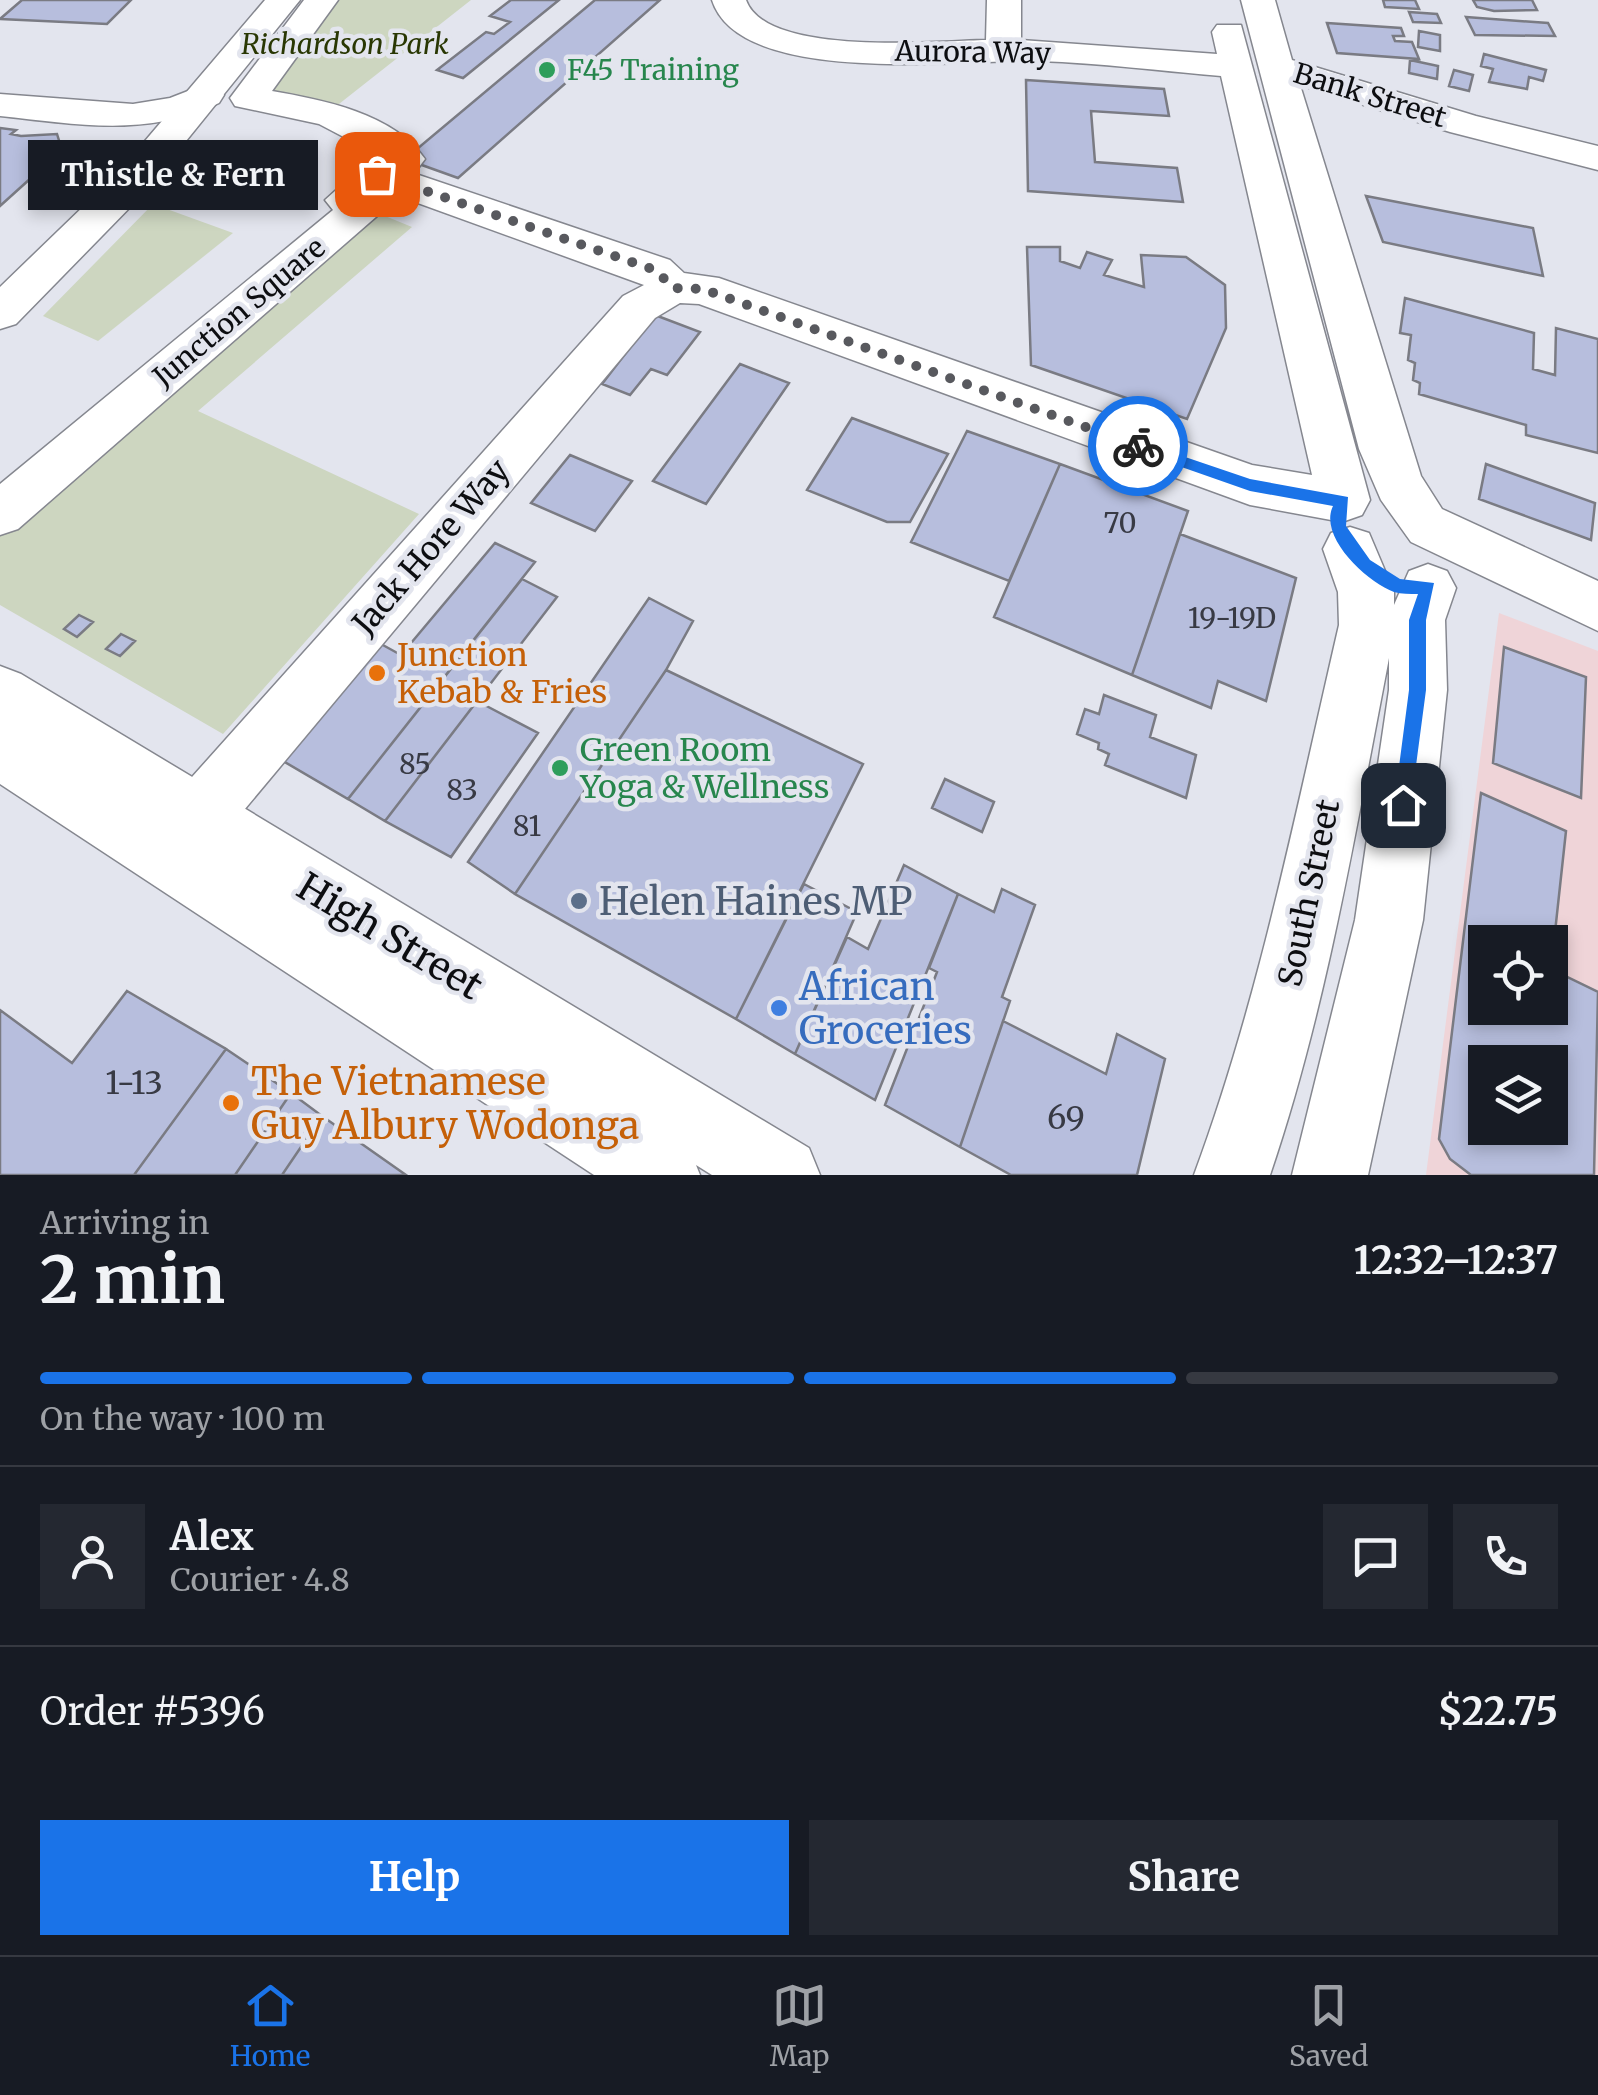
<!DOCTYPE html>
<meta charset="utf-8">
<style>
body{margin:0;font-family:Merriweather,serif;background:#242831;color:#f1f3f6;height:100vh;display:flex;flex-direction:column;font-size:38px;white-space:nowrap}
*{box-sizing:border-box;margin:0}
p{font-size:32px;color:#9ea1a6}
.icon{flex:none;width:55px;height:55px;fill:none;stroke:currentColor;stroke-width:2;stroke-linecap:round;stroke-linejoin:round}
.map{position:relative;height:1175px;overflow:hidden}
.sheet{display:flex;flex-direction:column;background:#171b24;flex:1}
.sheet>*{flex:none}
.controls{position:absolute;left:1468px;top:925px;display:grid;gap:20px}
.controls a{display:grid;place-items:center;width:100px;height:100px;border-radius:0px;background:#171b24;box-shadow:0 5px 15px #0003;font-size:50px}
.pin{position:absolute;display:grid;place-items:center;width:85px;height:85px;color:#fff;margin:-42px;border-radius:20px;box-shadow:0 5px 15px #0006}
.courier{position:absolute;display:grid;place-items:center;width:100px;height:100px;margin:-50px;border:8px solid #1a73e8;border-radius:50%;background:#fff;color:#222;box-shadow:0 2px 12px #0007}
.bubble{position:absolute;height:70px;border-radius:0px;background:#171b24;box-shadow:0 5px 15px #0003;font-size:32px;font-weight:700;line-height:70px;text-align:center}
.head em{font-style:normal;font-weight:700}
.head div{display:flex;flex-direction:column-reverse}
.head{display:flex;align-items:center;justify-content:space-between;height:170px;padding:0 40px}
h1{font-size:65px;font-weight:700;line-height:75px}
.bar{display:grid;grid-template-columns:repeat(4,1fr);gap:15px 10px;align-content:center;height:120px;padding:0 40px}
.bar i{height:12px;border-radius:8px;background:#363941}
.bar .on{background:#1a73e8}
.bar p{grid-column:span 4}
.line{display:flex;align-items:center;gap:25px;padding:0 40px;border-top:2px solid #363941}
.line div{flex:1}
.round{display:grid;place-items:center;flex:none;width:105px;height:105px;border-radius:0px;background:#242831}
.cta{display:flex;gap:20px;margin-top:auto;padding:20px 40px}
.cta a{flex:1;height:115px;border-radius:0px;background:#1a73e8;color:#fff;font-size:40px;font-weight:700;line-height:115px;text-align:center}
.cta a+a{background:#242831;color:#f1f3f6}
.tabs{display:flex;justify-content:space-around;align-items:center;height:140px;border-top:2px solid #363941;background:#171b24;font-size:28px;color:#9ea1a6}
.tabs a{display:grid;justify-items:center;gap:5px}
.tabs .on{color:#1a73e8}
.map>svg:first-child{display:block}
.education{fill:#efd4d8;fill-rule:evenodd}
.green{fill:#cdd6c0}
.building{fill:#b7bedd;stroke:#7a7b83;stroke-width:2.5;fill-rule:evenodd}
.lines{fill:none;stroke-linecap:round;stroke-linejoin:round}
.minor-casing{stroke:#85878f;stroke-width:3}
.major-casing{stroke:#85878f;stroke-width:3}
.minor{fill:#fff;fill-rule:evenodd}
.major{fill:#fff;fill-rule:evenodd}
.route{fill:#1a73e8}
.done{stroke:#58595e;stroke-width:10;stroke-dasharray:0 18}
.leisure-dot{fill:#2e9e5b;stroke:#e3e5ee;stroke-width:4}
.food-dot{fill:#e8710a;stroke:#e3e5ee;stroke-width:4}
.service-dot{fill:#5c6f8a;stroke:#e3e5ee;stroke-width:4}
.shop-dot{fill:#3f7fe0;stroke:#e3e5ee;stroke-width:4}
.labels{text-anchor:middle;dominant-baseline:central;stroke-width:9;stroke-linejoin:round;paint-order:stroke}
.far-park-label{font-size:28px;font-style:italic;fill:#293703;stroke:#e3e5ee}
.far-street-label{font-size:28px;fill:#0d0e11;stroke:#e3e5ee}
.far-leisure-label{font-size:28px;fill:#27864d;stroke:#e3e5ee;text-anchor:start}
.number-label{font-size:28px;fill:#383a44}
.street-label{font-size:32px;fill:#0d0e11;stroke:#e3e5ee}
.food-label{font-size:32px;fill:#c56008;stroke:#e3e5ee;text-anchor:start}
.leisure-label{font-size:32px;fill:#27864d;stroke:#e3e5ee;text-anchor:start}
.near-number-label{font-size:32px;fill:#383a44}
.near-service-label{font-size:38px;fill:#4e5e75;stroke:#e3e5ee;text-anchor:start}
.near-street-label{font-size:38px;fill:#0d0e11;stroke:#e3e5ee}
.near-shop-label{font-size:38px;fill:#366cbe;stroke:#e3e5ee;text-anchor:start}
.near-food-label{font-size:38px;fill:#c56008;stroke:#e3e5ee;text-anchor:start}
</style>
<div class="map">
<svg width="1598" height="1175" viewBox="0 0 1598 1175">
<rect width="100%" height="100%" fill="#e3e5ee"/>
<path class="education" d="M1499,613L1598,651V1175H1426ZM1485,942H1550V1008H1485ZM1485,1062H1550V1128H1485Z"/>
<path class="green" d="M321,0H471L325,115L248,98Z
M153,204L233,233L98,341L43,316Z
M363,207L412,227L198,411L419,514L223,734L0,605V514Z"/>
<path class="building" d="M22,0H131L107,24L0,19Z
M511,0H559L463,78L437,70L486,32L494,34L510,22L490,16Z
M595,0H660L458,178L405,159Z
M1383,0H1415L1419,9L1385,7Z
M1473,0H1532L1537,10L1494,11L1477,7Z
M1409,12L1437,14L1441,23L1413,22Z
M1466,17L1548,23L1555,36L1475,35Z
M1327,23L1401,28L1404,36H1393L1395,41L1412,42L1419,59L1337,53Z
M1419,31L1440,35V51L1418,47Z
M1484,54L1546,70L1543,81L1529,77L1527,89L1489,82L1493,69L1481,66Z
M1410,60L1438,66L1437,79L1409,73Z
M1454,70L1473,75L1469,91L1449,86Z
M1026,80L1164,89L1169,116L1091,111L1095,162L1177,168L1183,202L1028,191Z
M0,128L16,130L11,134L21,136L57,134L62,150L0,206Z
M1366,196L1533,228L1543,276L1383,242Z
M1027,247H1060V261L1080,268L1087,252L1112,260L1104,275L1144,287L1141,255L1186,257L1225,285L1226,328L1187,419L1031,365Z
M1405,298L1534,333L1533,369L1555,375L1556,328L1598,339V453L1526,435V425L1419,394L1420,383L1413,380L1415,363L1408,360L1411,335L1400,333Z
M655,315L700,332L667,375L651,369L630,395L602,384Z
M740,364L789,383L706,504L653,481Z
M852,418L948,454L910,522H887L807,490Z
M967,431L1060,464L1009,581L911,542Z
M570,455L632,481L595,531L531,503Z
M1060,464L1188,511L1132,675L994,617Z
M1486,464L1595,503L1591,540L1479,499Z
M1180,534L1296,578L1266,701L1218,681L1211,708L1132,675Z
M495,543L535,562L348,799L283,761L381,644L401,655Z
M522,579L557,597L385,821L348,799Z
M649,598L693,621L666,670L515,894L468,862Z
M79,615L93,622L77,637L64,629Z
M121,634L135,641L120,656L106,649Z
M1504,647L1586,677L1581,798L1493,763Z
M666,670L863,764L736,1019L515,894Z
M1104,695L1156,715L1150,737L1196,755L1186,798L1105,765L1109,754L1098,749L1099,743L1077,734L1085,709L1099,714Z
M477,701L538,733L451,857L385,821Z
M945,779L994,802L982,832L932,808Z
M1481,793L1566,831L1551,969L1598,992L1594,1175H1471L1450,1159L1439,1139ZM1485,942H1550V1008H1485ZM1485,1062H1550V1128H1485Z
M904,865L958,894L875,1100L795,1054L847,937L868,949Z
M804,884L857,912L795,1054L736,1019Z
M1002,889L1035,905L1002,997L1010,1001L960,1147L885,1105L937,972L929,968L958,894L994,912Z
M127,991L226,1049L134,1175H0V1010L72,1063Z
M1003,1021L1106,1074L1117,1034L1165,1059L1137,1175H1011L960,1147Z
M226,1049L291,1093L235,1175H134Z
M291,1093L322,1116L282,1175H235Z
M322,1116L406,1175H282Z"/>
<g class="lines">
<defs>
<path id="minor" d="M304,0H338L272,91C323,100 393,113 425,159L419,167L407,171L670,260L684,273L719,278L1252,465L1312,475L1221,76C1161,71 1100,63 1039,61C965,59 740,88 712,0H746C766,57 935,41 986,40L987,0H1021V40L1217,54L1212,32L1217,25H1241L1370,500L1362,515L1342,522L1250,505L699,304L680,303L655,318L219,840L197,849L175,840L165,818L175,796L623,296L644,285L382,190L374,197L383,207L377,216L18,529L0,535V484L333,210L325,200L376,154L319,124L235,106L230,98Z
M1241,0H1275L1292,60L1476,116L1598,146V170L1450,132L1300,85L1421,476L1442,509L1598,581V631L1411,542L1381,500L1359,449Z
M206,84L219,87L224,95L219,103C148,138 76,124 0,116V94L133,104L170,98Z
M1350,527L1369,533L1394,592V605L1409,571L1428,564L1447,571L1456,588L1445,620L1447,690L1423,920L1368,1175H1292L1355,920L1389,690V658C1355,832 1327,1007 1270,1175H1194C1260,997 1296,810 1339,625L1338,592L1323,549L1331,533Z"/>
<path id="major" d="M265,0H300L144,193L16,324L0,329V287L116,175Z
M0,666L21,674L809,1148L820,1175H712L696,1165L700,1175H594L0,784Z"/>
</defs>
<use href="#minor" class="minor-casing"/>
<use href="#major" class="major-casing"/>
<use href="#minor" class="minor"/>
<use href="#major" class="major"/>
</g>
<path class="route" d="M1138,441L1250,479L1348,497L1346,526L1370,560L1400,579L1434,583L1426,620V690L1410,811L1403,814L1394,805L1409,690V620L1418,594C1410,594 1401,594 1394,592C1367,582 1318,537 1333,506L1250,491L1133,450V442Z"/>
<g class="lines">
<path class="done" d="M377,174L655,270L674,288L703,289L1138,446"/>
</g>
<g class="leisure-dot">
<circle cx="547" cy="70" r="10"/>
<circle cx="560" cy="768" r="10"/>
</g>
<g class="food-dot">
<circle cx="377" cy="673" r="10"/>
<circle cx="231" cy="1103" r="10"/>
</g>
<circle class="service-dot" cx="579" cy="901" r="10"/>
<circle class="shop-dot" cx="779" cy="1008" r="10"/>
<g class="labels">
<g class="far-park-label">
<text x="345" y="44">Richardson Park</text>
</g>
<g class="far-street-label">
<text transform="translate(973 52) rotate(1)">Aurora Way</text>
<text transform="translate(1370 95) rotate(17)">Bank Street</text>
<text transform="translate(239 312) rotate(-40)">Junction Square</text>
</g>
<g class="far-leisure-label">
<text x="567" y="70">F45 Training</text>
</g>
<g class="number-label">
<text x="1120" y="523">70</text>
<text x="1232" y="618">19-19D</text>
<text x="415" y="764">85</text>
<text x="462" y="790">83</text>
<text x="527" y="826">81</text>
</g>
<g class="street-label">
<text transform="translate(431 547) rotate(-49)">Jack Hore Way</text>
<text transform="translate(1309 893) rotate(-78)">South Street</text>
</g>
<g class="food-label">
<text x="397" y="655">Junction<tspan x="397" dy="37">Kebab &amp; Fries</tspan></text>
</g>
<g class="leisure-label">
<text x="580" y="750">Green Room<tspan x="580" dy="37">Yoga &amp; Wellness</tspan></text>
</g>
<g class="near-number-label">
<text x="134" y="1083">1-13</text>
<text x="1066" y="1118">69</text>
</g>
<g class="near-service-label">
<text x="599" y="901">Helen Haines MP</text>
</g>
<g class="near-street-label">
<text transform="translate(390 936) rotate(31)">High Street</text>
</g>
<g class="near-shop-label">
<text x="799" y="986">African<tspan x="799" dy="44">Groceries</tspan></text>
</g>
<g class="near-food-label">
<text x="251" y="1081">The Vietnamese<tspan x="251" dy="44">Guy Albury Wodonga</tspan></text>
</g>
</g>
</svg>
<div class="controls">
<a><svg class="icon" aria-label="locate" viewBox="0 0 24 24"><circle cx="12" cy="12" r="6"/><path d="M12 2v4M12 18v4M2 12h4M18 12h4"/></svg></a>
<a><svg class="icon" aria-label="layers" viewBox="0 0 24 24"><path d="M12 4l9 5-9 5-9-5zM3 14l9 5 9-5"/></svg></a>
</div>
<div class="pin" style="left:377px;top:174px;background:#ea580c"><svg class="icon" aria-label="bag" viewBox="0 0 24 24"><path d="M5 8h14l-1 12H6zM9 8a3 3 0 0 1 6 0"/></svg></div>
<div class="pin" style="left:1403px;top:805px;background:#1f2937"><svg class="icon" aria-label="home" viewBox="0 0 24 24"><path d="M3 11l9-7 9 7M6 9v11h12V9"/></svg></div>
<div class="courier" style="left:1138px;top:446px"><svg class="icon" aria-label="bike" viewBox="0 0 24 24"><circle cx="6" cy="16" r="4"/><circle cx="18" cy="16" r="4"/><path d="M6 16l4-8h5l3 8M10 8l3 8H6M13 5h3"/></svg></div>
<div class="bubble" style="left:28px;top:140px;width:290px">Thistle &amp; Fern</div>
</div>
<section class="sheet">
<div class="head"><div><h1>2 min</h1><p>Arriving in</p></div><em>12:32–12:37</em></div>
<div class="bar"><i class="on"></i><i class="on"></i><i class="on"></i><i></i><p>On the way · 100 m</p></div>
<div class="line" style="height:180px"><a class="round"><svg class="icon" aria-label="person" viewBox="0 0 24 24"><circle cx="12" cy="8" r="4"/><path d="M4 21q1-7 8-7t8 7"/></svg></a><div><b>Alex</b><p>Courier · 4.8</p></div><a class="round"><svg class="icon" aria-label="chat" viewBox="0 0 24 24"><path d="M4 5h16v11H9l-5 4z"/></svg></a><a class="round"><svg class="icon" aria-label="phone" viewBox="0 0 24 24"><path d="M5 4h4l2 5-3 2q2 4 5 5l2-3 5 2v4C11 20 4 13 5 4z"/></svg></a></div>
<div class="line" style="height:130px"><div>Order #5396</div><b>$22.75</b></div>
<div class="cta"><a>Help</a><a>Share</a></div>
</section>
<nav class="tabs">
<a class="on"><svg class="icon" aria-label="home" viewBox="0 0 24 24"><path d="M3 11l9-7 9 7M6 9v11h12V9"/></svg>Home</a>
<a><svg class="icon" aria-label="map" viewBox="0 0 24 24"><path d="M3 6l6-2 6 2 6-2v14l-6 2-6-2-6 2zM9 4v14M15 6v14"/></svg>Map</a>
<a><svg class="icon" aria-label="saved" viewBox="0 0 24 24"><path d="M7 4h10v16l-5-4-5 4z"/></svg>Saved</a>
</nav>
